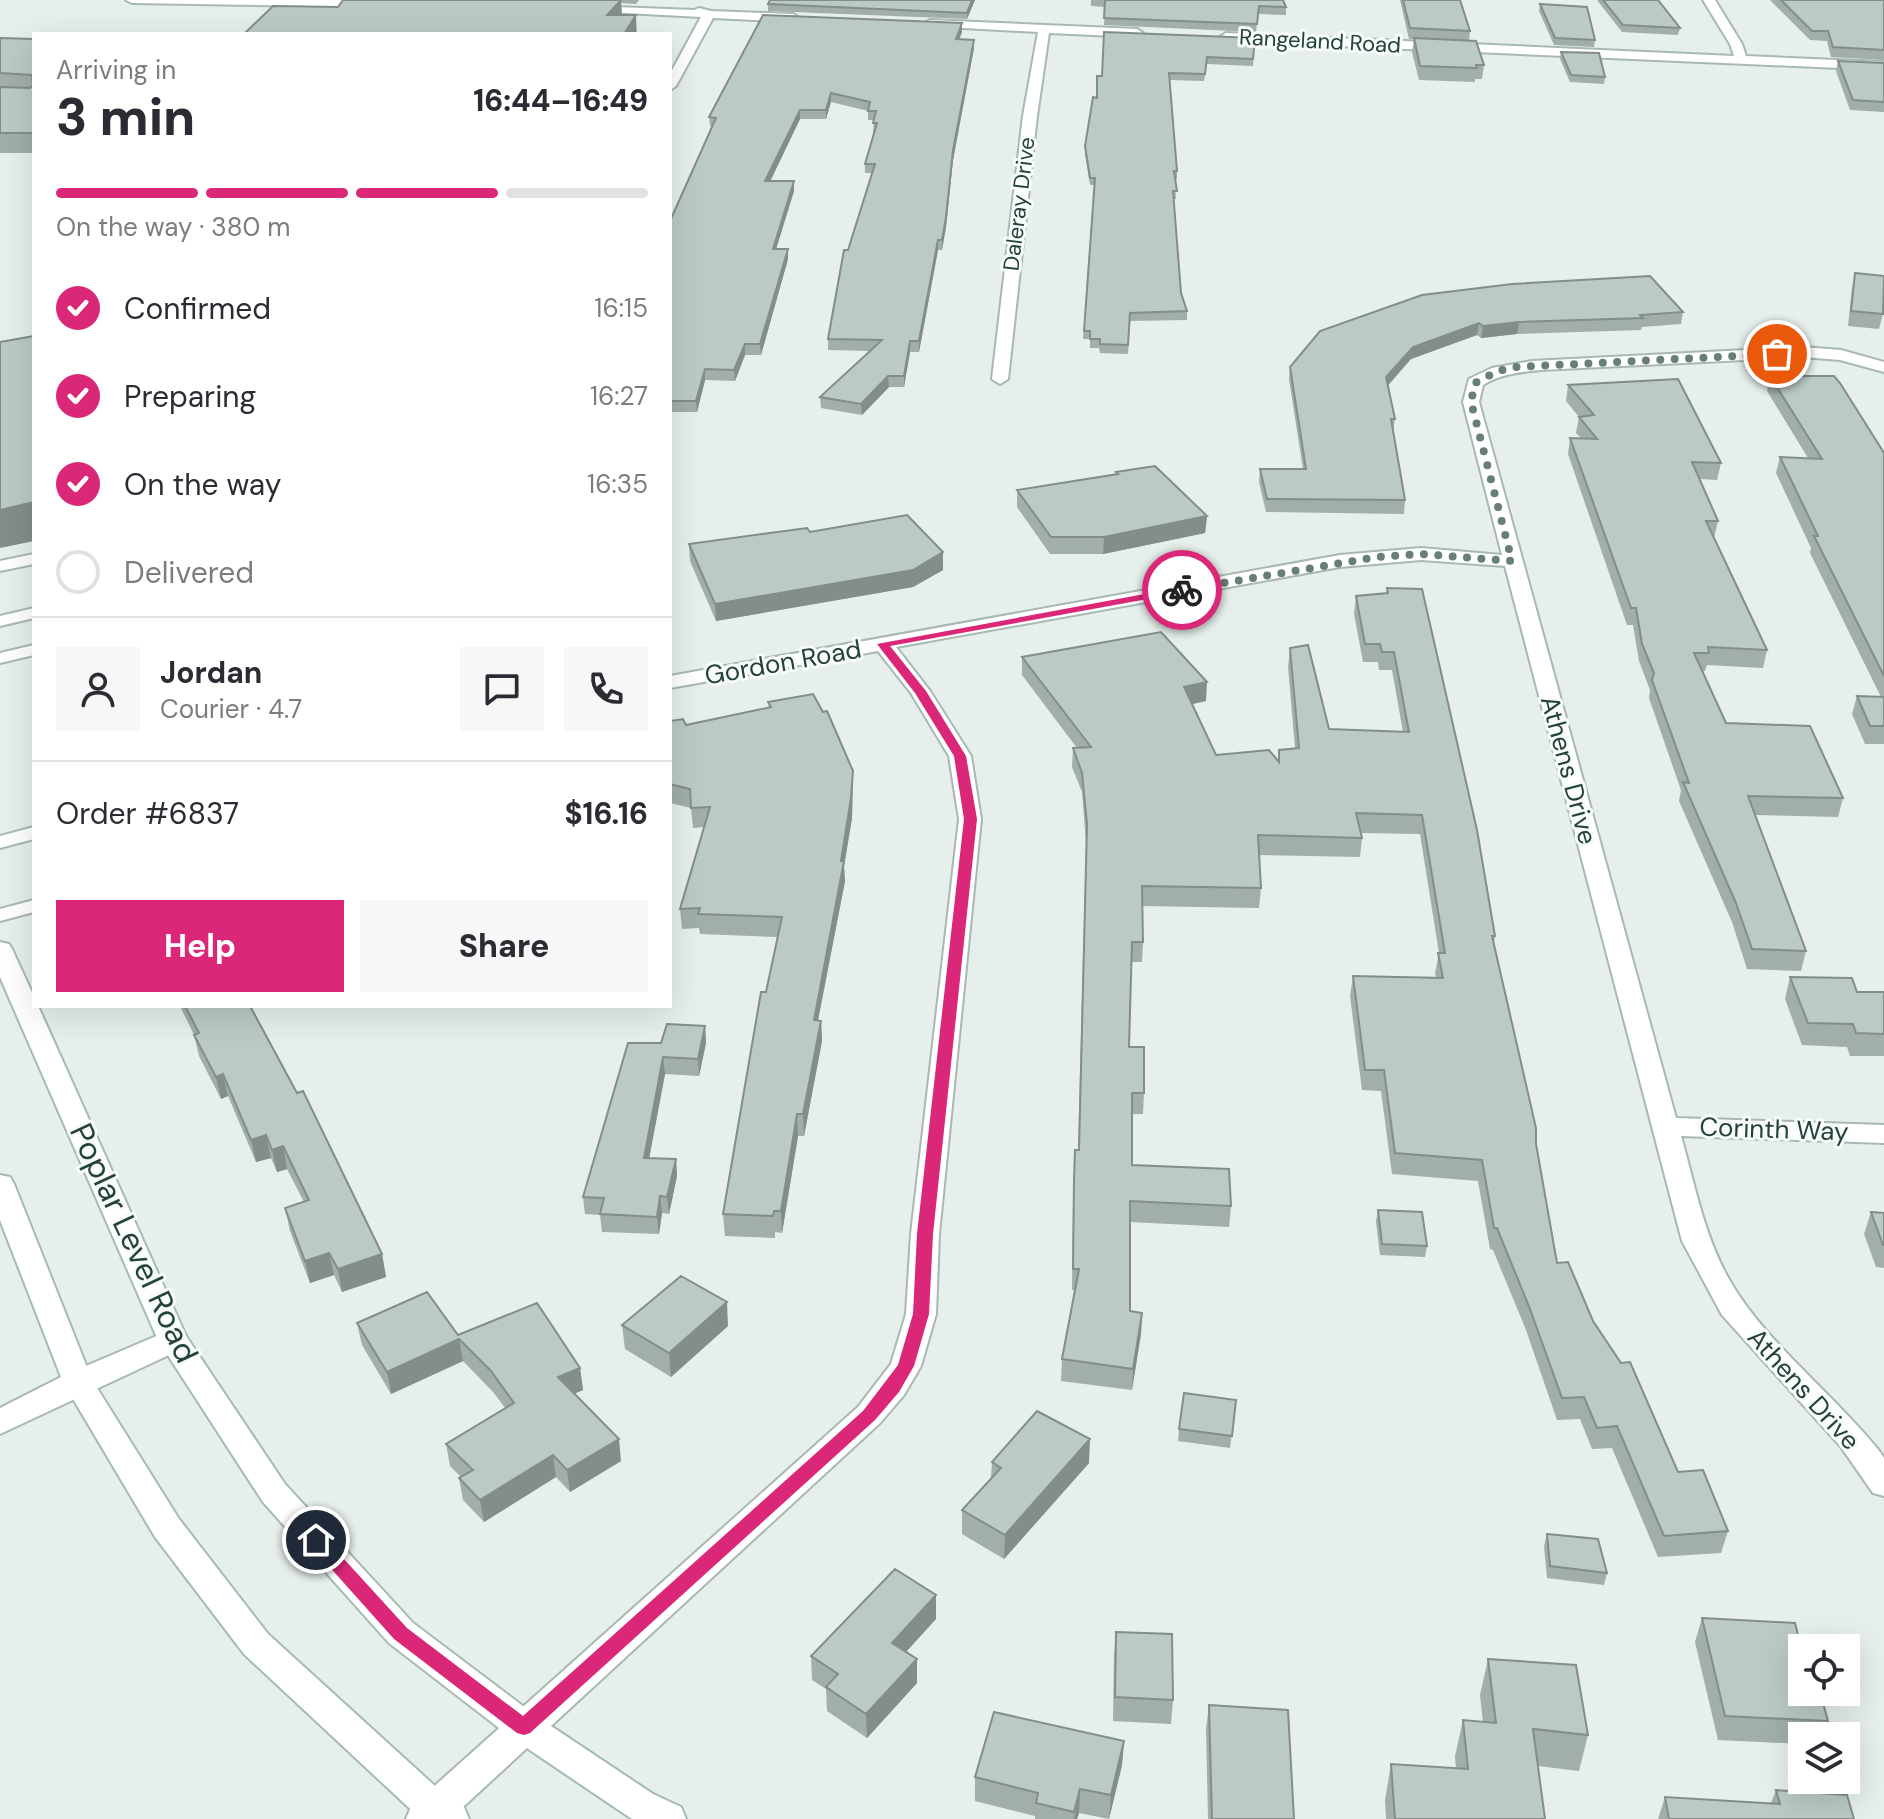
<!DOCTYPE html>
<meta charset="utf-8">
<style>
body{margin:0;font-family:"DM Sans",sans-serif;background:#f7f7f7;color:#2b2b33;height:100vh;display:flex;flex-direction:column;font-size:30px;white-space:nowrap}
*{box-sizing:border-box;margin:0}
p{font-size:26px;color:#7c7c81}
.icon{flex:none;width:44px;height:44px;fill:none;stroke:currentColor;stroke-width:2;stroke-linecap:round;stroke-linejoin:round}
.map{position:relative;flex:1;overflow:hidden}
.side{position:absolute;left:32px;top:32px;width:640px;height:976px;display:flex;flex-direction:column;background:#fff;border-radius:0px;box-shadow:0 8px 32px #0002}
.side>*{flex:none}
.fabs{position:absolute;left:1788px;top:1634px;display:grid;gap:16px}
.fabs a{display:grid;place-items:center;width:72px;height:72px;border-radius:0px;background:#fff;box-shadow:0 8px 32px #0002;font-size:40px}
.pin{position:absolute;display:grid;place-items:center;width:68px;height:68px;color:#fff;margin:-34px;border:4px solid #fff;border-radius:50%;box-shadow:0 2px 8px #0007}
.courier{position:absolute;display:grid;place-items:center;width:80px;height:80px;margin:-40px;border:6px solid #db2777;border-radius:50%;background:#fff;color:#222;box-shadow:0 2px 10px #0007}
.overview em{font-style:normal;font-weight:800}
.overview div{display:flex;flex-direction:column-reverse}
.overview{display:flex;align-items:center;justify-content:space-between;height:136px;padding:0 24px}
h1{font-size:52px;font-weight:800;line-height:60px}
.bar{display:grid;grid-template-columns:repeat(4,1fr);gap:12px 8px;align-content:center;height:96px;padding:0 24px}
.bar i{height:10px;border-radius:6px;background:#e1e1e2}
.bar .current{background:#db2777}
.bar p{grid-column:span 4}
.line{display:flex;align-items:center;gap:20px;padding:0 24px;border-top:2px solid #e1e1e2}
.line div{flex:1}
.round{display:grid;place-items:center;flex:none;width:84px;height:84px;border-radius:0px;background:#f7f7f7}
ol{padding:0 24px;list-style:none}
li{display:flex;align-items:center;gap:24px;height:88px}
li p{margin-inline-start:auto}
li .icon{padding:8px;border-radius:50%;background:#db2777;color:#fff;stroke-width:4}
li:last-child{color:#7c7c81}
li i{width:44px;height:44px;border:4px solid #e1e1e2;border-radius:50%}
.button{display:flex;gap:16px;margin-top:auto;padding:16px 24px}
.button a{flex:1;height:92px;border-radius:0px;background:#db2777;color:#fff;font-size:32px;font-weight:800;line-height:92px;text-align:center}
.button a+a{background:#f7f7f7;color:#2b2b33}
.map>svg:first-child{display:block}
.lines{fill:none;stroke-linecap:round;stroke-linejoin:round}
.service-casing{stroke:#a8b8b2;stroke-width:4}
.minor-casing{stroke:#a8b8b2;stroke-width:4}
.secondary-casing{stroke:#a4bbb3;stroke-width:4}
.service{fill:#fff;fill-rule:evenodd}
.minor{fill:#fff;fill-rule:evenodd}
.secondary{fill:#fff;fill-rule:evenodd}
.wall{fill:#a1aea9}
.shaded-wall{fill:#838d89}
.building{fill:#bbcac4;stroke:#838d89;stroke-width:2}
.route{fill:#db2777}
.done{stroke:#687f78;stroke-width:8;stroke-dasharray:0 14.4}
.labels{text-anchor:middle;dominant-baseline:central;stroke-width:6;stroke-linejoin:round;paint-order:stroke}
.far-street-label{font-size:22px;fill:#24423a;stroke:#f7fbf9}
.street-label{font-size:26px;fill:#24423a;stroke:#f7fbf9}
.near-street-label{font-size:32px;fill:#24423a;stroke:#f7fbf9}
</style>
<div class="map">
<svg width="1884" height="1819" viewBox="0 0 1884 1819">
<rect width="100%" height="100%" fill="#e6efeb"/>
<g class="lines">
<defs>
<path id="service" d="M34,554V564L0,571V561Z
M34,608V618L0,626V616Z
M34,645V655L0,663V653Z
M34,827V839L0,848V836Z
M34,900V912L0,921V909Z"/>
<path id="minor" d="M126,0H340L374,1L380,4L374,7L132,3Z
M1703,0H1715L1742,44L1746,56L1884,62V70L1226,41L1220,37L1226,33L1734,56L1730,44Z
M590,6L694,10L699,8L711,11L793,14L799,18L793,22L713,18L676,86L670,90V74L701,17L586,11V7Z
M930,20L1137,29L1143,33L1137,37L1049,33L1037,116L1008,379L1000,384L992,379L1023,116L1038,32L926,26V22Z
M1803,347L1841,350L1884,362V372L1840,360L1803,357L1541,370C1520,372 1501,374 1483,385L1479,402L1676,1118L1884,1125V1143L1681,1136C1695,1185 1704,1236 1730,1281C1764,1341 1836,1396 1880,1452L1884,1458V1496L1873,1493L1841,1447L1722,1315L1682,1241L1505,566L1421,560L1340,567L896,647L930,691L971,756L981,819L939,1234L936,1314L921,1366L904,1395L880,1423L450,1819H406L411,1807L858,1407L891,1364L906,1314L911,1234L959,819L949,756L911,693L878,651L670,688V676L1340,555L1421,548L1502,555L1463,402L1469,379L1492,368L1532,361Z
M173,1329L184,1332L188,1340L184,1348L0,1434V1408L67,1374Z"/>
<path id="secondary" d="M0,942L9,944L12,949L34,997V1006H38L186,1336L285,1484L413,1623L536,1716L653,1794L681,1807L686,1819H632L512,1738L389,1643L263,1502L158,1340L0,977Z
M0,1175L10,1177L14,1184L92,1380L179,1519L268,1634L447,1797L464,1807L469,1819H421L244,1654L155,1537L63,1382L0,1220Z"/>
</defs>
<use href="#service" class="service-casing"/>
<use href="#minor" class="minor-casing"/>
<use href="#secondary" class="secondary-casing"/>
<use href="#service" class="service"/>
<use href="#minor" class="minor"/>
<use href="#secondary" class="secondary"/>
</g>
<path class="wall" d="M343,0H639L636,4L621,3L622,15H636L637,33L338,7Z
M975,0L967,19L768,11V4Z
M1091,0H1283L1286,7V15L1258,14L1256,32L1104,25L1105,7L1091,6Z
M1400,0H1460L1470,31L1469,41L1484,65L1482,79H1475V82L1419,80L1412,52L1414,39H1409Z
M1597,0H1658L1680,28L1678,35L1622,32Z
M1770,0H1884V60L1831,57L1827,41L1810,40Z
M1540,4L1595,40L1594,47L1554,45L1539,11Z
M962,23V32L959,39L974,48L953,160L946,227L942,250H938L919,352H910L904,387H889L862,415L821,408L820,397L870,351L828,350V339L848,250L872,173H865V164L874,132H873L874,120H868V111L831,102L826,119H800L770,181L794,191L776,249L788,259L761,355H745L735,381L705,380L697,412H670V221L712,127L710,126L709,117Z
M0,38L34,39V153H0Z
M1255,38L1253,66L1207,64L1204,81L1170,80L1177,171V179H1175L1176,199H1174L1181,293L1187,311V320L1130,321L1128,354L1100,353L1099,348H1090V339H1083L1094,185H1090L1085,154V146L1102,76Z
M1561,52L1605,77L1604,84L1570,82L1560,59Z
M1838,61L1884,63V112L1850,110L1836,71Z
M1855,273L1883,314L1879,329L1848,326L1852,288Z
M1683,312L1681,324L1642,327L1641,330L1517,334L1481,338L1477,335L1411,359L1388,386L1395,419L1393,432L1405,500L1404,514L1266,512L1259,482L1260,469H1303L1289,379L1290,367L1320,331Z
M1770,376L1884,453V744H1865L1852,714L1857,696L1881,697L1810,553L1811,548L1776,473L1780,457L1808,458L1767,391Z
M1568,385L1721,463L1717,480L1700,479L1718,521L1714,538L1767,650L1763,668L1707,665L1705,671H1702L1726,723L1843,798L1838,817L1755,815L1806,951L1801,971L1747,969L1732,922L1679,801L1681,790L1649,698L1650,690L1639,661L1633,625H1627L1568,454L1570,438H1581L1576,433L1579,417L1566,401Z
M1116,472L1207,516L1205,533L1103,554H1050L1017,507V490L1116,474Z
M810,532L943,570L913,587L716,621L690,561L689,544Z
M1387,588L1495,936L1494,943L1536,1144L1557,1263L1593,1321L1678,1472L1728,1531L1721,1553L1658,1557L1612,1448L1592,1449L1580,1419L1557,1420L1526,1330L1493,1250L1490,1249L1478,1181L1392,1174L1381,1091L1362,1090L1350,996L1353,976L1436,977L1435,973L1439,953L1420,834L1361,833L1362,838L1360,857L1259,855L1261,888L1259,908L1142,906L1143,942L1142,962H1131L1129,1047L1144,1093L1143,1114H1132V1165L1231,1206L1229,1227L1130,1222V1311L1142,1313L1141,1334L1132,1390L1061,1381L1062,1359L1075,1290H1072L1073,1201L1075,1150H1078L1086,843L1082,792L1072,767L1073,748H1077L1022,675V657L1206,701L1192,704L1216,755L1278,760L1279,750L1295,748L1288,667L1290,648L1329,729L1403,732L1392,670H1379L1378,662H1363L1354,614L1356,596L1386,593Z
M768,702L853,771L852,818L844,866L845,881L818,1020L821,1021L822,1041L804,1136H798L782,1233L775,1232V1238L725,1236L723,1214L777,937L700,934L699,928L682,929L680,909L704,827L693,828L691,808L670,803V721L686,725L769,708Z
M1790,977L1857,992H1884V1056H1850L1847,1047L1802,1045L1785,999Z
M180,1006H250L382,1254L386,1277L342,1292L334,1275L310,1283L290,1231L285,1208L304,1202L287,1169L277,1172L271,1158L256,1162L228,1096L221,1099L199,1056L194,1035Z
M705,1026L706,1043L699,1076L665,1074L649,1158L676,1159L677,1176L669,1214L662,1213L659,1234L602,1232L600,1215L585,1214L583,1197L661,1043Z
M1378,1210L1427,1246L1425,1257L1380,1255L1376,1221Z
M1871,1212L1884,1213V1268L1876,1267L1864,1234Z
M357,1323L458,1335L580,1368L583,1390L574,1394L621,1461L570,1492L556,1477L484,1522L463,1500L459,1478L461,1477L450,1466L446,1444L505,1408L494,1393L463,1361L391,1394L362,1345Z
M622,1325L728,1326L671,1377L625,1349Z
M1236,1400L1230,1448L1178,1441L1179,1429Z
M992,1462L1089,1463L1004,1559L962,1534V1510L991,1478Z
M1547,1534L1607,1573L1604,1585L1547,1578L1544,1546Z
M936,1595V1619L906,1652L917,1659V1683L867,1738L827,1711L826,1689L812,1680L811,1656Z
M1702,1618L1802,1692L1828,1721L1823,1736H1802V1744L1718,1740L1695,1642Z
M1116,1632L1173,1700L1171,1724L1113,1721L1114,1656Z
M1488,1659L1588,1735L1579,1771L1538,1766L1545,1819H1386L1385,1800L1391,1764L1456,1769L1455,1756L1463,1720L1483,1722L1480,1695Z
M1209,1705L1294,1819H1208L1206,1729Z
M1124,1741L1122,1765L1109,1819L1079,1813L1077,1819H1035V1816L975,1801V1777Z
M1776,1790L1854,1819H1658L1665,1797L1771,1803Z"/>
<path class="shaded-wall" d="M621,0L622,18L607,15Z
M972,0H975L967,19V13Z
M636,15V34H624Z
M962,23V32L956,48V39Z
M974,40V48L953,160L946,227L942,250V240L953,150Z
M831,93V102L826,119V110Z
M800,110V119L766,190L765,181Z
M794,181V191L773,259V249Z
M938,240V250L919,352V341Z
M788,249V259L761,355L760,344Z
M1519,322L1517,334L1481,338L1483,326Z
M1479,323L1477,335L1411,359L1384,389L1386,377L1413,347Z
M910,341V352L904,387V376Z
M745,344V355L735,381L734,370Z
M705,369V380L697,412L696,401Z
M888,376L889,387L862,415L861,404Z
M34,502V541L0,548V510Z
M1207,516L1205,533L1103,554L1104,537Z
M943,552V570L913,587L716,621L715,604Z
M1207,682L1206,701L1183,706L1184,687Z
M853,771L852,818L844,866L845,881L814,1041V1020L841,861Z
M821,1021L822,1041L804,1136L803,1114Z
M705,1026L706,1043L699,1076L698,1059Z
M663,1057L665,1074L646,1175L644,1158Z
M223,1074L228,1096L221,1099L216,1077Z
M797,1114L798,1136L782,1233L781,1211Z
M266,1135L271,1158L256,1162L251,1140Z
M283,1146L287,1169L277,1172L272,1150Z
M676,1159L677,1176L669,1214L667,1197Z
M660,1196L662,1213L659,1234L657,1217Z
M329,1253L334,1275L310,1283L305,1261Z
M382,1254L386,1277L342,1292L338,1269Z
M727,1302L728,1326L671,1377L669,1353Z
M1142,1313L1141,1334L1132,1390L1133,1369Z
M459,1339L463,1361L391,1394L387,1372Z
M580,1368L583,1390L561,1399L558,1377Z
M619,1439L621,1461L570,1492L567,1470Z
M1090,1439L1089,1463L1004,1559L1005,1535Z
M553,1455L556,1477L484,1522L480,1500Z
M936,1595V1619L892,1667V1643Z
M917,1659V1683L867,1738L866,1714Z
M1124,1741L1122,1765L1109,1819L1111,1795Z
M1080,1789L1079,1813L1077,1819H1074Z"/>
<path class="building" d="M343,0H621L607,15H636L624,34H244L273,6L338,7Z
M770,0H972L967,13L768,4Z
M1105,0H1283L1286,7L1259,6L1257,24L1104,18Z
M1403,0H1460L1470,31L1410,28Z
M1603,0H1658L1680,28L1623,25Z
M1781,0H1884V50L1833,47L1828,31H1812Z
M1540,4L1587,7L1595,40L1555,38Z
M763,15L962,23L956,39L974,40L953,150L946,217L942,240H938L919,341H910L904,376H888L861,404L820,397L882,340L828,339L844,250H848L875,164H865L877,123H873L876,111H868L870,102L831,93L826,110H800L765,181H794L773,249H788L760,344H745L734,370L705,369L696,401H670V221L716,118L709,117Z
M1104,32L1255,38L1253,59L1207,57L1205,74L1169,73L1177,171H1174L1177,191H1173L1181,293L1187,311L1130,313L1128,345L1100,344V339H1090V331H1084L1095,178H1090L1085,146L1093,97L1097,98V76H1102Z
M0,38L34,39V133H0V87L30,88L33,85L32,75L0,73Z
M1414,38L1476,41L1484,65H1476L1477,68L1420,66Z
M1561,52L1599,53L1605,77L1571,75Z
M1838,61L1884,63V102L1853,100Z
M1855,273L1884,276L1883,314L1851,311Z
M1650,276L1683,312L1640,315L1643,318L1519,322L1483,326L1479,323L1413,347L1386,377L1395,419H1391L1405,500L1267,499L1260,469H1306L1290,367L1320,331L1422,295L1512,284Z
M34,336V502L0,510V342Z
M1770,376H1834L1840,383L1884,453V676L1814,536H1818L1780,457L1822,459Z
M1678,379L1721,463L1692,462L1718,521H1706L1767,650L1708,647L1709,653H1694L1726,723L1810,726L1843,798L1748,796L1806,951L1752,949L1736,903L1683,782L1689,783L1652,680L1654,673L1642,644L1636,608H1631L1570,438L1597,439L1579,417L1594,415L1568,385Z
M1155,466L1207,516L1104,537H1051L1017,490L1118,474L1116,472Z
M907,515L943,552L913,570L715,604L689,544L807,528L810,532Z
M1387,588L1422,589L1477,830L1495,936H1492L1536,1128V1144L1557,1263L1568,1262L1593,1321L1621,1363L1630,1362L1678,1472L1703,1470L1728,1531L1664,1536L1617,1426L1597,1428L1584,1397L1562,1398L1530,1309L1497,1228H1494L1482,1160L1395,1153L1384,1070H1365L1353,976L1443,978L1438,953H1445L1422,815L1356,813L1362,838L1258,835L1261,888L1142,886L1143,942H1132L1129,1047H1144V1093H1132V1165L1229,1169L1231,1206L1130,1201V1311L1142,1313L1133,1369L1062,1359L1079,1269H1073L1074,1180L1075,1150H1079L1087,824L1082,773L1073,748L1091,747L1022,657L1161,632L1207,682L1184,687L1216,755L1269,750L1279,762V750L1299,748L1290,648L1308,645L1329,729L1409,732L1394,652H1382L1380,644H1365L1356,596L1388,593Z
M813,694L823,712L827,711L853,771L851,798L841,861H844L814,1020L821,1021L803,1114H797L781,1211H774L773,1216L723,1214L761,992H766L782,917L698,914L700,908L680,909L710,807L691,808L690,789L670,784V721L683,719L686,725L771,707L768,702Z
M1857,696L1884,697V726H1870Z
M1790,977L1852,978L1857,992H1884V1034L1856,1033L1853,1024L1808,1023Z
M185,1006H250L297,1093L303,1091L382,1254L338,1269L329,1253L305,1261L285,1208L309,1200L283,1146L272,1150L266,1135L251,1140L223,1074L216,1077L194,1035L199,1033Z
M667,1024L705,1026L698,1059L663,1057L644,1158L676,1159L667,1197L660,1196L657,1217L600,1214L604,1198L583,1197L628,1043H661Z
M1378,1210L1422,1212L1427,1246L1382,1244Z
M1871,1212L1884,1213V1245H1883Z
M681,1276L727,1302L669,1353L622,1325Z
M427,1292L458,1335L537,1303L580,1368L558,1377L619,1439L567,1470L553,1455L480,1500L459,1478L473,1470L446,1444L514,1403L491,1371L459,1339L387,1372L357,1323Z
M1184,1393L1236,1400L1232,1436L1179,1429Z
M1037,1411L1090,1439L1005,1535L962,1510L1001,1468L992,1462Z
M1547,1534L1598,1539L1607,1573L1550,1566Z
M895,1569L936,1595L892,1643L917,1659L866,1714L826,1687L838,1674L811,1656Z
M1702,1618L1795,1623L1802,1651V1692H1820L1828,1721L1725,1716Z
M1116,1632L1172,1634L1173,1700L1115,1697Z
M1488,1659L1576,1665L1588,1735L1533,1729L1545,1819H1395L1391,1764L1468,1769L1463,1720L1496,1723Z
M1209,1705L1288,1710L1294,1819H1212Z
M994,1712L1124,1741L1111,1795L1080,1789L1074,1812L1036,1803L1038,1793L975,1777Z
M1776,1790L1847,1795L1854,1819H1669L1665,1797L1780,1804Z"/>
<path class="route" d="M1182,587L1187,590L1186,592L890,646L926,691L966,756L977,819L933,1234L929,1314L914,1366L899,1392L875,1420L530,1733L524,1735L517,1733L394,1639L310,1545L307,1540L310,1535H322L407,1628L523,1716L863,1411L898,1365L913,1314L917,1234L964,819L954,756L915,693L877,644Z"/>
<g class="lines">
<path class="done" d="M1182,590L1377,557L1421,554L1512,561L1471,402L1475,383L1498,371L1517,367L1777,354"/>
</g>
<g class="labels">
<g class="far-street-label">
<text transform="translate(1320 41) rotate(3)">Rangeland Road</text>
<text transform="translate(1019 204) rotate(-83)">Daleray Drive</text>
</g>
<g class="street-label">
<text transform="translate(783 662) rotate(-10)">Gordon Road</text>
<text transform="translate(1569 770) rotate(75)">Athens Drive</text>
<text transform="translate(1774 1129) rotate(2)">Corinth Way</text>
<text transform="translate(1804 1389) rotate(48)">Athens Drive</text>
</g>
<g class="near-street-label">
<text transform="translate(134 1243) rotate(65)">Poplar Level Road</text>
</g>
</g>
</svg>
<div class="fabs">
<a><svg class="icon" aria-label="locate" viewBox="0 0 24 24"><circle cx="12" cy="12" r="6"/><path d="M12 2v4M12 18v4M2 12h4M18 12h4"/></svg></a>
<a><svg class="icon" aria-label="layers" viewBox="0 0 24 24"><path d="M12 4l9 5-9 5-9-5zM3 14l9 5 9-5"/></svg></a>
</div>
<div class="pin" style="left:1777px;top:354px;background:#ea580c"><svg class="icon" aria-label="bag" viewBox="0 0 24 24"><path d="M5 8h14l-1 12H6zM9 8a3 3 0 0 1 6 0"/></svg></div>
<div class="pin" style="left:316px;top:1540px;background:#1f2937"><svg class="icon" aria-label="home" viewBox="0 0 24 24"><path d="M3 11l9-7 9 7M6 9v11h12V9"/></svg></div>
<div class="courier" style="left:1182px;top:590px"><svg class="icon" aria-label="bike" viewBox="0 0 24 24"><circle cx="6" cy="16" r="4"/><circle cx="18" cy="16" r="4"/><path d="M6 16l4-8h5l3 8M10 8l3 8H6M13 5h3"/></svg></div>
<section class="side">
<div class="overview"><div><h1>3 min</h1><p>Arriving in</p></div><em>16:44–16:49</em></div>
<div class="bar"><i class="current"></i><i class="current"></i><i class="current"></i><i></i><p>On the way · 380 m</p></div>
<ol>
<li><svg class="icon" aria-label="check" viewBox="0 0 24 24"><path d="M5 12l5 5 9-10"/></svg>Confirmed<p>16:15</p></li>
<li><svg class="icon" aria-label="check" viewBox="0 0 24 24"><path d="M5 12l5 5 9-10"/></svg>Preparing<p>16:27</p></li>
<li><svg class="icon" aria-label="check" viewBox="0 0 24 24"><path d="M5 12l5 5 9-10"/></svg>On the way<p>16:35</p></li>
<li><i></i>Delivered</li>
</ol>
<div class="line" style="height:144px"><a class="round"><svg class="icon" aria-label="person" viewBox="0 0 24 24"><circle cx="12" cy="8" r="4"/><path d="M4 21q1-7 8-7t8 7"/></svg></a><div><b>Jordan</b><p>Courier · 4.7</p></div><a class="round"><svg class="icon" aria-label="chat" viewBox="0 0 24 24"><path d="M4 5h16v11H9l-5 4z"/></svg></a><a class="round"><svg class="icon" aria-label="phone" viewBox="0 0 24 24"><path d="M5 4h4l2 5-3 2q2 4 5 5l2-3 5 2v4C11 20 4 13 5 4z"/></svg></a></div>
<div class="line" style="height:104px"><div>Order #6837</div><b>$16.16</b></div>
<div class="button"><a>Help</a><a>Share</a></div>
</section>
</div>
